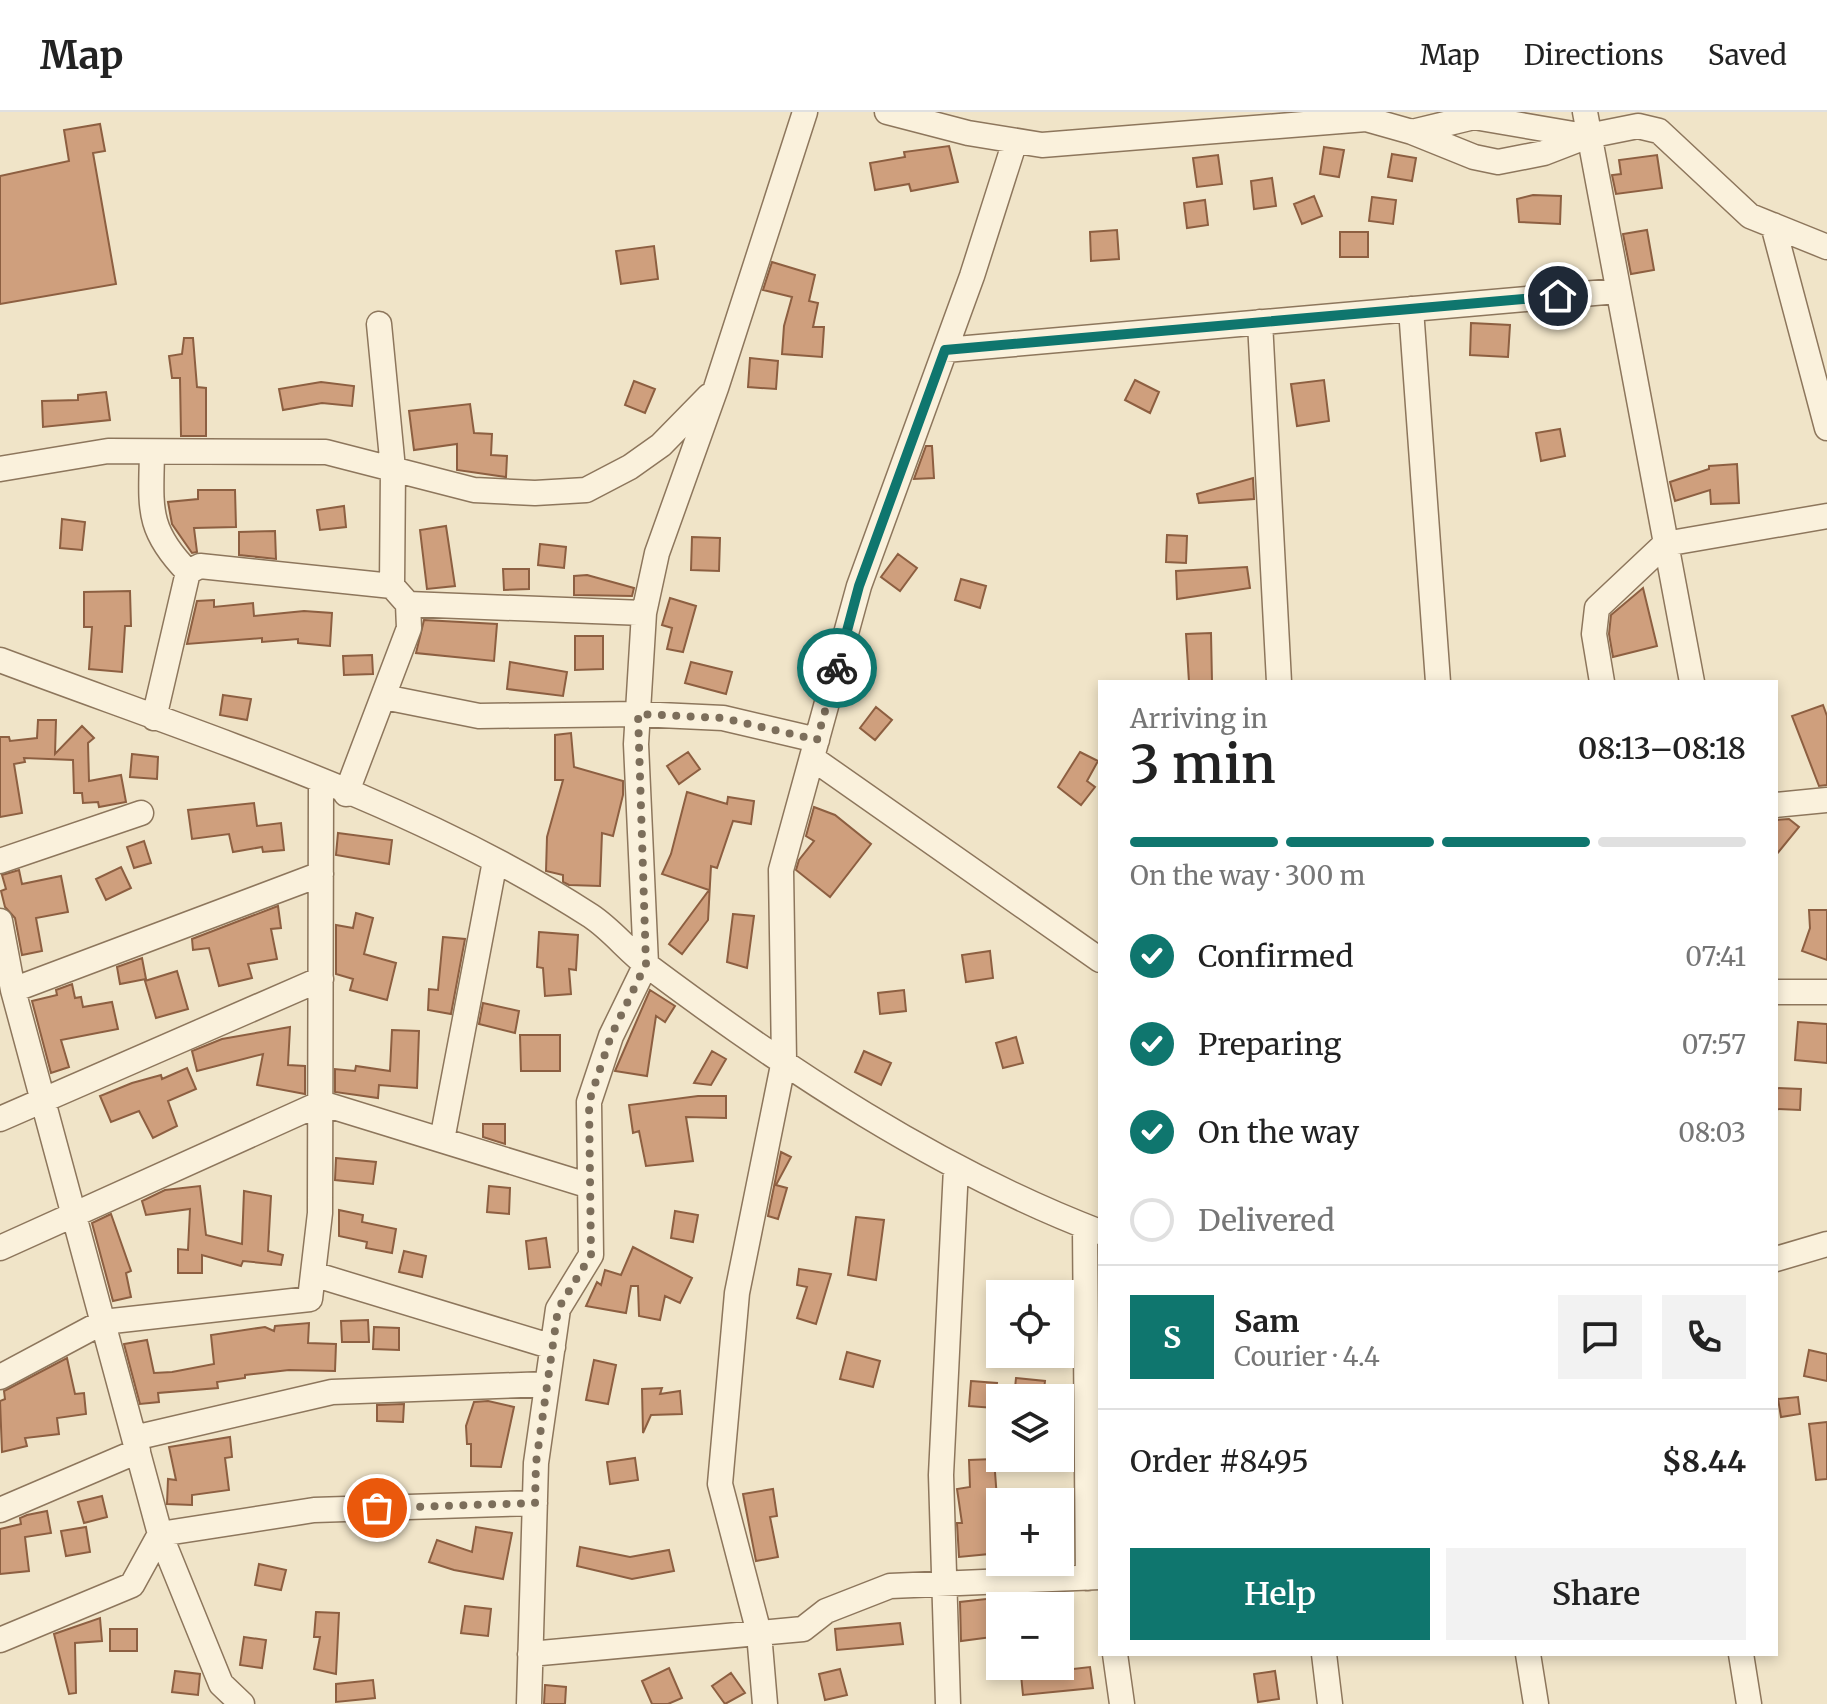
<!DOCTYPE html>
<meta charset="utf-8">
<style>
body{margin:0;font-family:Merriweather,serif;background:#f2f2f2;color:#222;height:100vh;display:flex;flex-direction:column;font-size:30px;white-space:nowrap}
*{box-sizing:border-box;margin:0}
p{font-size:26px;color:#767676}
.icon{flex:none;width:44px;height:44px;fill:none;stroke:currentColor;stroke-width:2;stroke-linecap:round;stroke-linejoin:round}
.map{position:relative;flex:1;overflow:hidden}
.side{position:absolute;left:1098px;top:568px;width:680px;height:976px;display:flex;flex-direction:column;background:#fff;border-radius:0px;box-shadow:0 4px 12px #0003}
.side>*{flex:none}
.controls{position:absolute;left:986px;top:1168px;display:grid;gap:16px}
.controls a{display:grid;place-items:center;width:88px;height:88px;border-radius:0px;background:#fff;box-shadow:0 4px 12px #0003;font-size:40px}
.pin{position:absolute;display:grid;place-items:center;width:68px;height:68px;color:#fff;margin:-34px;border:4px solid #fff;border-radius:50%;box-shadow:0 2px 8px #0007}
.courier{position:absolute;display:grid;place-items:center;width:80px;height:80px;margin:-40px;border:6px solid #0f766e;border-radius:50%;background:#fff;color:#222;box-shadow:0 2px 10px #0007}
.head em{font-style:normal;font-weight:600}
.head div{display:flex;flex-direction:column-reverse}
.head{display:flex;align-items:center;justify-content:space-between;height:136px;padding:0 32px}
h1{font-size:52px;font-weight:600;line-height:60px}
.bar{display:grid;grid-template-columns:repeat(4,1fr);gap:12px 8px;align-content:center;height:96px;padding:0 32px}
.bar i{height:10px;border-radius:6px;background:#e0e0e0}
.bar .active{background:#0f766e}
.bar p{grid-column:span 4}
.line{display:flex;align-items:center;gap:20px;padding:0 32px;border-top:2px solid #e0e0e0}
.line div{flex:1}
.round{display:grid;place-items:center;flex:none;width:84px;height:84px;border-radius:0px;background:#f2f2f2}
ol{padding:0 32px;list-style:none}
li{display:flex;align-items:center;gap:24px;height:88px}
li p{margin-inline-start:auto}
li .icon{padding:8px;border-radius:50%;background:#0f766e;color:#fff;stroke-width:4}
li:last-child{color:#767676}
li i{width:44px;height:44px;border:4px solid #e0e0e0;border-radius:50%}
.action{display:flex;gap:16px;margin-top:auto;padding:16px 32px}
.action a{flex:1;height:92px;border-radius:0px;background:#0f766e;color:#fff;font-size:32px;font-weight:600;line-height:92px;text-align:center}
.action a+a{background:#f2f2f2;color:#222}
header{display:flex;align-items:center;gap:48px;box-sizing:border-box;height:112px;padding:0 40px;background:#fff;border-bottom:2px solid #e0e0e0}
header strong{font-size:38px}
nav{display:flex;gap:44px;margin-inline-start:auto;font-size:28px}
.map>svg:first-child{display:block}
.building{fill:#cf9f7d;stroke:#8d5f41;stroke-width:2}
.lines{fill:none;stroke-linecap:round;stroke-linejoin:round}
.minor-casing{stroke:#8d765c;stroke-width:27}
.minor{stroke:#faf1dc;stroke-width:24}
.done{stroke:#7c6e5b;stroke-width:8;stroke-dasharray:0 14.4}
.route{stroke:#0f766e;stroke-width:10}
</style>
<header>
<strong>Map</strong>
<nav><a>Map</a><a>Directions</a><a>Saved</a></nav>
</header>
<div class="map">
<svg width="1827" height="1592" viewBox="0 0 1827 1592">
<rect width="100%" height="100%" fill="#f0e4c8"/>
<path class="building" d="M100,12L105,39L93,41L116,172L0,192V64L69,49L64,18Z
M949,34L958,70L911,79L909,72L875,78L870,51L905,45L904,40Z
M1324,35L1344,38L1339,65L1320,62Z
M1392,42L1416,46L1412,69L1388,65Z
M1218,43L1222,72L1197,75L1193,46Z
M1657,43L1662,76L1616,82L1612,63L1621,62L1619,48Z
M1272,66L1276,94L1254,97L1251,69Z
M1533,83L1561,84L1560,112L1519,110L1517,87Z
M1314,84L1322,104L1302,112L1294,92Z
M1372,85L1396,88L1393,112L1369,109Z
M1205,88L1208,113L1187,116L1184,91Z
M1117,118L1119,147L1091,149L1090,120Z
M1647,118L1654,158L1631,162L1623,122Z
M1340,120H1368V145H1340Z
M654,134L658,167L621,172L616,139Z
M772,150L815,163L809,189L818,191L813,215H824L822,245L782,242L784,214L792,185L763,178Z
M1471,211L1510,213L1508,245L1470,243Z
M184,226H193L197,275L206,276V324H181L180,266H172L169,244L182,242Z
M750,246L778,249L776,277L748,275Z
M1135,268L1159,280L1150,301L1125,288Z
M1324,268L1329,309L1297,314L1291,272Z
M634,269L655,277L645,301L625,293Z
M321,270L354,274L352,294L322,291L283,298L279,277Z
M106,280L110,308L43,315L42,289L78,288V283Z
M470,292L474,321L492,322L491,343L507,344L506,365L457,358V332L414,338L409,299Z
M1560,317L1565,344L1541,349L1536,321Z
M926,334H932L934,366L914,367Z
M1737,352L1739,391L1711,392L1710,378L1675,389L1670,370L1709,357V354Z
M1253,366L1254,387L1199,391L1197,382Z
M198,378H235L236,415L194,416L197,440L192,441L172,412L168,390L198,387Z
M344,394L346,415L320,418L317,398Z
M62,407L85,410L82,438L60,436Z
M446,414L455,474L427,477L420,418Z
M275,419L276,447L239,443V420Z
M1167,423L1187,424L1186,451L1166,450Z
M692,425L720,426L719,459L691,458Z
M540,432L566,435L564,456L538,453Z
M898,442L917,456L900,479L881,465Z
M1247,455L1250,476L1177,487L1176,459Z
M503,457H529V477L504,478Z
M587,463L634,476L632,484L574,483V464Z
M961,467L986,474L980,496L955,488Z
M1643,476L1657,534L1613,545L1609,522L1611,503Z
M130,479L131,514H125L122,560L89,557L92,515H84V480Z
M670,486L696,494L683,540L667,537L672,516L662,513Z
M214,488V495L253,491L254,504L304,499L332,501L330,534L298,531V527L262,530V526L187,532L197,489Z
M424,508L497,512L494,549L416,541Z
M1211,521L1212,570H1189L1186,522Z
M575,524H603V557L575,558Z
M372,543L373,562L344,563L343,544Z
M510,550L567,560L563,584L507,577Z
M691,550L732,560L726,582L685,571Z
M223,583L251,587L247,608L220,603Z
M1823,593L1827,604V673L1819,674L1792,604Z
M876,595L892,608L875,628L860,616Z
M38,608H56L55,642L82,614L94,626L88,631L89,669L121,663L126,690L99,695L98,690L83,691L82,681H74L73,648L24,646L25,650L14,652L22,701L0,705V625H9L10,629L37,626Z
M571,621L574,655L623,669V683L613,724L602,721L600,774L569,773L563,770V763L546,759L547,725L563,668H555V623Z
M688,640L700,657L679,672L667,654Z
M1080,640L1098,649L1087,669L1095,675L1081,693L1058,675Z
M132,642L158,645L157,667L130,665Z
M687,680L727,692L728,685L754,689L751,712L733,709L717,756L711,754L708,808L682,842L669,832L709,778L662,762L671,742Z
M254,691L257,714L281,711L284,738L263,740L262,735L233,740L229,722L192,727L188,698Z
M814,695L835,703L871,732L830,785L796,758L799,748L814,729L806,724Z
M1789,707L1799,715L1776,743V708Z
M338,721L392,728L389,752L336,743Z
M144,729L151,751L134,756L127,735Z
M121,755L131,776L106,788L96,767Z
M19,758L22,772L61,764L68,800L36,806L42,839L22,843L15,806L5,795L1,779L6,777L2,763Z
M278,794L281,816L271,817L277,847L248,852L252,866L219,874L209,836L193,838L192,827Z
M1809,798H1827V848L1802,839L1810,816Z
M356,801L373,806L364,842L396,851L387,888L350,878L353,867L336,862V813L353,816Z
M733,802L754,804L747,856L727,850Z
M539,820L578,823L576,858L569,857L571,882L545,884L543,856L537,855Z
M443,825L465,827L451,902L428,898L429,877L438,878Z
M990,839L993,866L966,870L962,843Z
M142,846L146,867L120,872L117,855Z
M177,859L188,897L156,906L145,869Z
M72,872L75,886L81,885L83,895L112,890L118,917L61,928L69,955L51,961L32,889L57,883L56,878Z
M650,878L675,894L665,910L656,904L647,964L615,959Z
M904,878L906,899L880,902L878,881Z
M483,891L519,899L515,921L479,912Z
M1798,910L1827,912V951L1795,948Z
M290,915L288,953L305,954V982L257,973L263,942L197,959L192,939L222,927Z
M392,918L419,919L417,976L379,973L378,986L335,980V957L355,959L356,954L390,959Z
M520,923H560V959H521Z
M1016,925L1023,951L1003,956L996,931Z
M712,939L726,947L711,973L694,971Z
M864,939L891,951L881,973L855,960Z
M187,956L196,977L168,989L177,1014L153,1026L139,999L111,1010L100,984L132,971L161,963L162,967Z
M1776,976L1801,977L1800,998L1776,997Z
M698,984H726V1006L686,1005L693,1049L646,1054L639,1019L633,1021L629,993Z
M483,1012H505V1032L483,1025Z
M781,1040L791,1045L776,1073L787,1076L778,1107L768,1104Z
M336,1046L376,1050L373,1072L335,1068Z
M200,1074L206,1123L242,1132L244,1079L271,1084L268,1139L283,1143L281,1153L243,1149L241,1154L202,1143V1161H178V1137L188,1138L190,1097L146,1103L142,1089L165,1078Z
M489,1074L510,1076L509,1102L487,1100Z
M339,1098L363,1103L362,1110L396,1117L392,1141L366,1136L367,1130L339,1124Z
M675,1099L698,1103L693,1130L671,1126Z
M111,1102L131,1159L126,1161L131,1185L113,1189L92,1111Z
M856,1105L884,1108L876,1168L848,1163Z
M546,1126L550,1155L529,1157L526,1129Z
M633,1135L692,1166L680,1191L665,1184L660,1208L639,1204L638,1174H631L626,1201L586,1194L597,1170L601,1173L605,1158L621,1163Z
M404,1139L426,1144L422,1165L399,1160Z
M799,1157L831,1162L816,1212L797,1206L807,1175L797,1173Z
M368,1208L369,1230H342L341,1209Z
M309,1211L308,1231L336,1232L335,1259L289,1258L245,1263V1266L217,1270L218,1276L158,1281L159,1290L140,1292L124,1232L147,1228L154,1261L172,1260L214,1252L211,1223L265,1215L274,1219L275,1214Z
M374,1215L399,1216V1238L373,1237Z
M1809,1238L1827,1242V1269L1804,1264Z
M847,1240L880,1249L873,1275L840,1267Z
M67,1246L75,1282L84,1281L86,1302L57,1306L59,1322L25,1326L27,1334L2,1340L0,1289L5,1287L4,1279Z
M594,1248L616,1253L608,1292L586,1288Z
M1016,1266L1045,1269L1043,1286H1014Z
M971,1269L997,1271L994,1296L969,1294Z
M662,1276L660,1282L680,1279L682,1302L651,1303L643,1321L642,1277Z
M1798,1285L1800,1302L1781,1305L1778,1287Z
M488,1289L514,1295L501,1355L471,1354V1332H467L466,1314L474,1290Z
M404,1292L403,1310L377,1309V1293Z
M1827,1310V1367L1816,1368L1809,1312Z
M230,1325L232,1345L225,1346L229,1378L192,1383V1393L167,1392L168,1367L176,1368L169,1335Z
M635,1346L638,1368L610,1372L607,1350Z
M994,1347L1000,1426H988L989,1442L959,1445L957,1411H962L957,1377L970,1375L969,1348Z
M773,1377L777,1404L770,1405L778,1445L756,1449L743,1382Z
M102,1384L107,1405L84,1411L78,1390Z
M47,1399L51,1421L25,1425L29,1459L0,1462V1417L21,1412L20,1406L27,1403Z
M86,1415L90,1440L66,1444L61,1419Z
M476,1415L512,1421L503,1467L454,1458L429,1450L437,1428L472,1440Z
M580,1435L630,1445L669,1438L674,1459L632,1467L577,1454Z
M259,1452L286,1458L281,1478L255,1473Z
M995,1486L1000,1524L961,1529L960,1490Z
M465,1494L491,1497L488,1524L461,1521Z
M316,1500L339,1501L336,1562L314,1557L320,1525H314Z
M100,1506L102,1529L75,1531L76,1581L69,1582L54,1522Z
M900,1511L903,1532L837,1538L835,1517Z
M110,1517H137V1539H110Z
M244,1525L266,1528L262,1556L240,1553Z
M1090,1555L1093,1576L1023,1583L1021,1563Z
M669,1556L682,1586L668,1592H652L642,1569Z
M840,1557L847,1583L825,1588L819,1562Z
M175,1559L200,1562L198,1583L172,1580Z
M1275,1559L1279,1587L1258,1590L1254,1562Z
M731,1561L745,1581L725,1592L712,1574Z
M373,1568L375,1586L336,1590V1572Z
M545,1573L566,1575L565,1592H544Z"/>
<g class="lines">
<defs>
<path id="minor" d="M887,0L968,21L1042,33L1366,7L1412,20L1474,45L1498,50L1544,41L1588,24L1638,14L1659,19L1750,104L1827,135
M1585,0L1692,570
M1412,20L1474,5L1585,24
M1773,113L1827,316
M1411,197L1438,570
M1260,210L1279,570
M379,212L393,357L392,474
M945,238L1617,179
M152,340C151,396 146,417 188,460
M0,357L108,339L326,340L474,378L535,381L586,378L630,355L661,333L709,284
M408,492L644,501
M0,548C197,622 415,690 591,804C612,818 628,839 648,854C787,958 938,1058 1100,1120
M1602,570L1594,522L1597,496L1665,432L1827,404
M384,585L479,604L638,602L723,606L817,628
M154,606L188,460L200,454L392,474L408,492L409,516L346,682
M812,646L1100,848
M1776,693L1827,688
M0,749L141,701
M0,809L13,878L160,1422L221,1572L242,1592
M13,878L321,762
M1776,880H1827
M0,1007L321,867
M442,1028L495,749
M1085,1115L1088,1466
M0,1136L321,991L590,1074
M1776,1147L1827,1132
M313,1162L553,1235
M0,1265L103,1210L310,1187L320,1101L321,671
M134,1326L332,1280L547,1272
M0,1398L138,1339
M0,1528L132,1473L160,1422L314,1398L535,1391
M530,1542L803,1517L826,1499L890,1474L1100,1465
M1115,1542L1122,1592
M1324,1542L1330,1592
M1528,1542L1536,1592
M1741,1542L1749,1592
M529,1592L536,1351L558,1197L591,1143L589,990L611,924L646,852L636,632L644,501L657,441L716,276L805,0
M765,1592L759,1521L720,1372L737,1181L784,948L781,758L859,474L972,164L1015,29
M948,1592L941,1363L956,1056"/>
</defs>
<use href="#minor" class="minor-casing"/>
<use href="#minor" class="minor"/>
</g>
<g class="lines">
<path class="done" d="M377,1396L535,1391L536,1351L558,1197L591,1143L589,990L611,924L646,852L638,602L723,606L817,628L837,556"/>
<path class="route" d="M837,556L859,474L945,238L1558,184"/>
</g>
</svg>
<div class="controls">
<a><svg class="icon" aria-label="locate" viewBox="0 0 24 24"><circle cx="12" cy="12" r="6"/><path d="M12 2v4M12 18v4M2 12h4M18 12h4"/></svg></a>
<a><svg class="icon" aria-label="layers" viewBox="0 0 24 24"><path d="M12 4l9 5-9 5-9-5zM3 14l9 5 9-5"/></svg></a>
<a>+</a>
<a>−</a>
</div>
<div class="pin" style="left:377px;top:1396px;background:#ea580c"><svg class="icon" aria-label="bag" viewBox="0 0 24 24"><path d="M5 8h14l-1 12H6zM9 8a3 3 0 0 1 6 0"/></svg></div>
<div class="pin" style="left:1558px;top:184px;background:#1f2937"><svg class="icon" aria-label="home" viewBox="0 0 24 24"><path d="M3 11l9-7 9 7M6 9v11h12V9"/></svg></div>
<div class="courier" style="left:837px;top:556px"><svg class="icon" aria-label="bike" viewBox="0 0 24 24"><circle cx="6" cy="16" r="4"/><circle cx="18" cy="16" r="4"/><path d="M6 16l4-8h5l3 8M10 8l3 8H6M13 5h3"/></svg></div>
<section class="side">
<div class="head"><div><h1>3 min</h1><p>Arriving in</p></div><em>08:13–08:18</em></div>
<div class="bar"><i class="active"></i><i class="active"></i><i class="active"></i><i></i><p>On the way · 300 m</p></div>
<ol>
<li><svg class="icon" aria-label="check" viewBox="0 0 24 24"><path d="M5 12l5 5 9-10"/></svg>Confirmed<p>07:41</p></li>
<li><svg class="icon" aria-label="check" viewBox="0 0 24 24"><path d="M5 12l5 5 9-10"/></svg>Preparing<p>07:57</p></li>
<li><svg class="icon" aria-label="check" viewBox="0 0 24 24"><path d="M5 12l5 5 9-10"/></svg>On the way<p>08:03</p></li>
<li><i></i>Delivered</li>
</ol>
<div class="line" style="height:144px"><b class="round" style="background:#0f766e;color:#fff">S</b><div><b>Sam</b><p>Courier · 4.4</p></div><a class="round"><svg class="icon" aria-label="chat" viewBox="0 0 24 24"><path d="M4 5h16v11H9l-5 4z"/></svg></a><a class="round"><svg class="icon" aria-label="phone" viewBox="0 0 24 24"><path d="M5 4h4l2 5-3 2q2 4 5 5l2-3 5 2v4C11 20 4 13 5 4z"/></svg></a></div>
<div class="line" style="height:104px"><div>Order #8495</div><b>$8.44</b></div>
<div class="action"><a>Help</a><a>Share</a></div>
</section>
</div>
